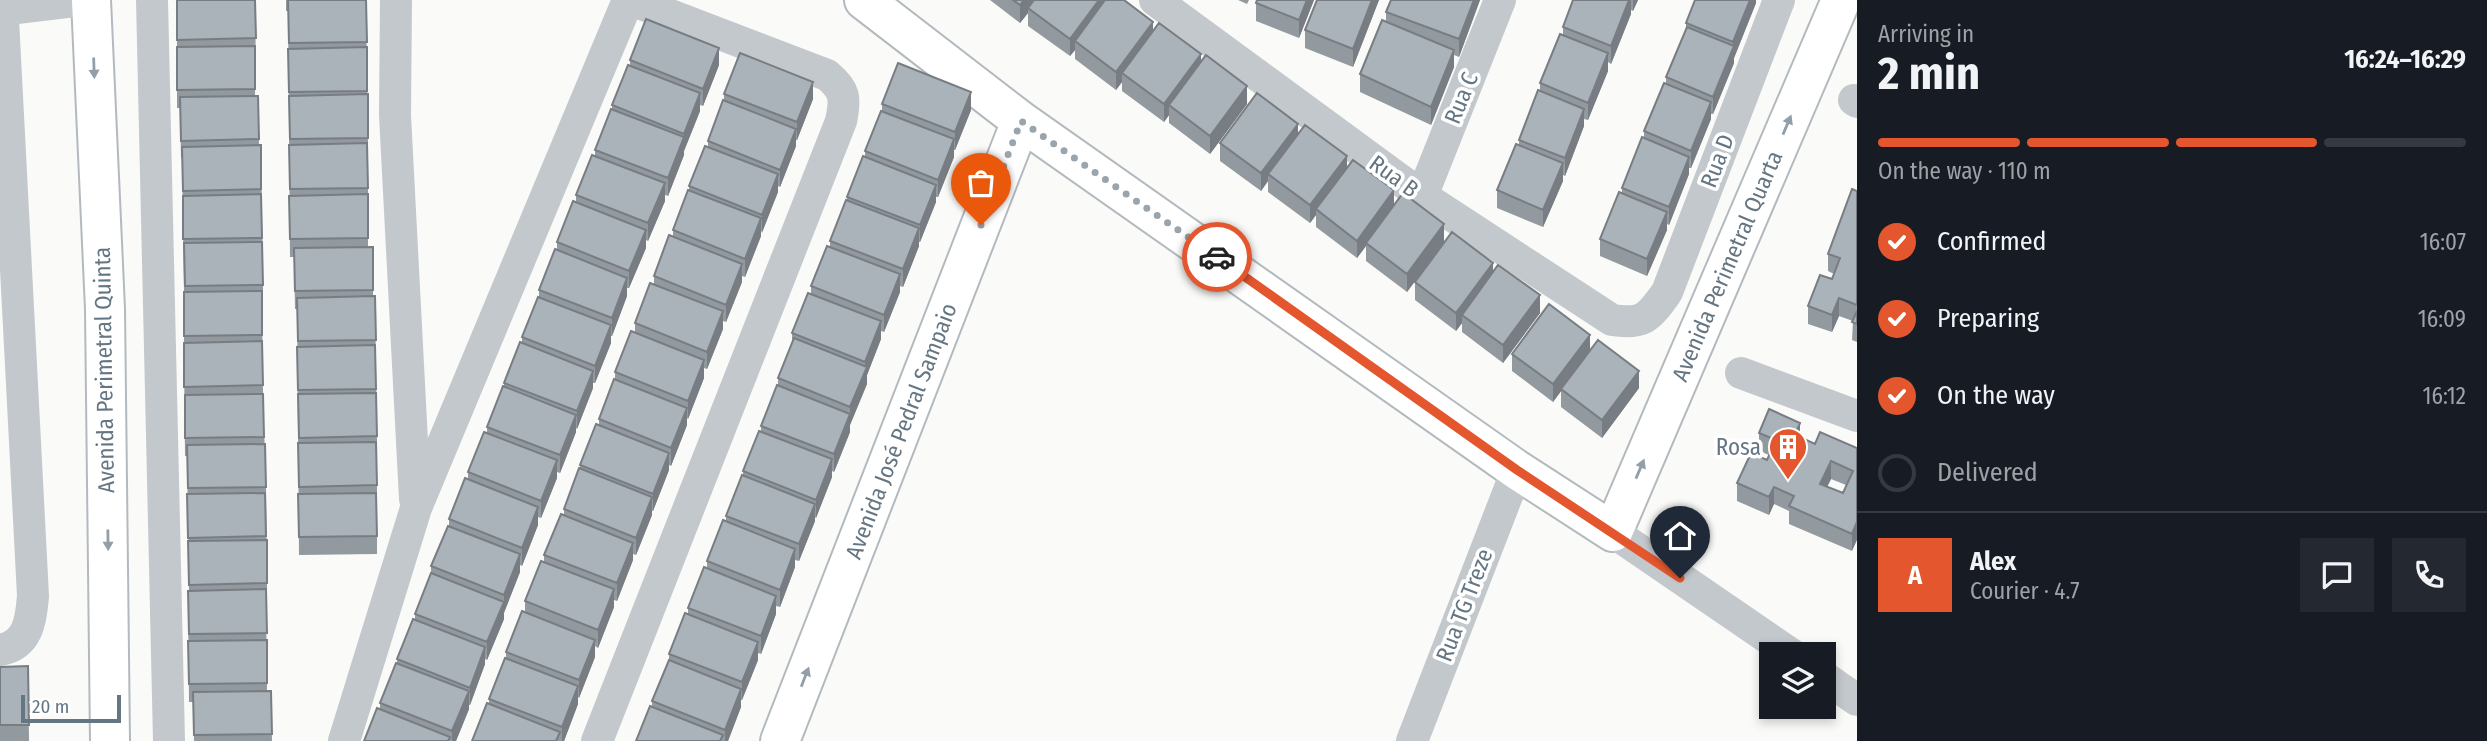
<!DOCTYPE html>
<meta charset="utf-8">
<style>
body{margin:0;font-family:"Fira Sans Condensed",sans-serif;background:#242831;color:#f1f3f6;height:100vh;display:flex;flex-direction:column;font-size:26px;white-space:nowrap}
*{box-sizing:border-box;margin:0}
p{font-size:23px;color:#9ea1a6}
.icon{flex:none;width:38px;height:38px;fill:none;stroke:currentColor;stroke-width:2;stroke-linecap:round;stroke-linejoin:round}
.map{position:relative;flex:1;overflow:hidden}
.sheet{display:flex;flex-direction:column;background:#171b24;width:630px}
.sheet>*{flex:none}
.tools{position:absolute;left:1759px;top:642px;display:grid;gap:14px}
.tools a{display:grid;place-items:center;width:77px;height:77px;border-radius:0px;background:#171b24;box-shadow:0 4px 10px #0003;font-size:35px}
.scale{position:absolute;left:21px;bottom:18px;width:100px;box-sizing:border-box;padding-left:7px;border:4px solid #657683;border-top:0;font-size:19px;line-height:24px;white-space:nowrap;color:#657683;-webkit-text-stroke:5px #fff;paint-order:stroke}
.pin{position:absolute;display:grid;place-items:center;width:60px;height:60px;color:#fff;margin:-72px -30px;border-radius:50% 50% 50% 0;rotate:-45deg;box-shadow:0 0 7px #0007}
.pin .icon{rotate:45deg}
.courier{position:absolute;display:grid;place-items:center;width:70px;height:70px;margin:-35px;border:5px solid #e4572e;border-radius:50%;background:#fff;color:#222;box-shadow:0 2px 9px #0007}
.overview em{font-style:normal;font-weight:700}
.overview div{display:flex;flex-direction:column-reverse}
.overview{display:flex;align-items:center;justify-content:space-between;height:119px;padding:0 21px}
h1{font-size:46px;font-weight:700;line-height:52px}
.bar{display:grid;grid-template-columns:repeat(4,1fr);gap:10px 7px;align-content:center;height:84px;padding:0 21px}
.bar i{height:9px;border-radius:5px;background:#363941}
.bar .current{background:#e4572e}
.bar p{grid-column:span 4}
.line{display:flex;align-items:center;gap:18px;padding:0 21px;border-top:2px solid #363941}
.line div{flex:1}
.round{display:grid;place-items:center;flex:none;width:74px;height:74px;border-radius:0px;background:#242831}
ol{padding:0 21px;list-style:none}
li{display:flex;align-items:center;gap:21px;height:77px}
li p{margin-inline-start:auto}
li .icon{padding:7px;border-radius:50%;background:#e4572e;color:#fff;stroke-width:4}
li:last-child{color:#9ea1a6}
li i{width:38px;height:38px;border:4px solid #363941;border-radius:50%}
main{display:flex;flex:1;min-height:0}
.map>svg:first-child{display:block}
.lines{fill:none;stroke-linecap:round;stroke-linejoin:round}
.secondary-casing{stroke:#b3babf;stroke-width:42}
.street{stroke:#c3c8cc;stroke-width:32}
.secondary{stroke:#fff;stroke-width:38}
.wall{fill:#929a9f;fill-rule:evenodd}
.shaded-wall{fill:#777d82}
.building{fill:#aab3b9;stroke:#777d82;stroke-width:2;fill-rule:evenodd}
.oneway{fill:#939fa8}
.done{stroke:#99a4ac;stroke-width:7;stroke-dasharray:0 12.6}
.route{stroke:#e4572e;stroke-width:9}
.labels{text-anchor:middle;dominant-baseline:central;stroke-width:7;stroke-linejoin:round;paint-order:stroke}
.street-label{font-size:23px;fill:#657683;stroke:#fff}
.poi-label{font-size:23px;fill:#657683;stroke:#fff;text-anchor:end}
</style>
<main>
<div class="map">
<svg width="1857" height="741" viewBox="0 0 1857 741">
<rect width="100%" height="100%" fill="#fafaf8"/>
<g class="lines">
<defs>
<path id="secondary" d="M91,0L105,309L110,741
M864,0L1021,121L1517,470L1613,532L1841,0
M780,741L1021,121"/>
</defs>
<use href="#secondary" class="secondary-casing"/>
<path class="street" d="M152,0L169,741
M396,0L395,115L415,499
M1155,0L1422,196L1612,320C1644,325 1649,317 1667,292L1779,0
M0,10L83,0
M1854,100L1857,102
M1422,196L1500,0
M1741,373L1857,416
M1613,532L1791,654
M0,650C28,645 31,621 33,596L2,0
M1824,677L1857,700
M344,741L416,508L628,0
M597,741L841,121C846,98 845,90 827,75L631,0
M1412,741L1517,470"/>
<use href="#secondary" class="secondary"/>
</g>
<path class="wall" d="M177,0H256L255,96H258L259,145H261L263,285V303H262L263,394L266,487L267,583V601H266L267,691H271L272,741H194L193,702H189L188,608L189,591L187,456H185L184,361V292L182,158H181L180,108H177Z
M286,0H366L368,138V247H373V296H375L377,436V554L299,555L297,309H295L294,257H290L288,11H286Z
M990,0H1124L1153,31L1201,63L1247,104L1210,154L1169,123V115L1164,122L1122,91V82L1116,90L1075,59V50L1070,56L1028,26V13L1020,23Z
M1238,0H1249L1247,4Z
M1257,0H1314L1299,38L1256,21V3Z
M1379,0L1353,67L1305,48V30Z
M1480,0L1459,57L1454,55V67L1431,125L1360,92V74L1386,22V12Z
M1573,0H1638L1633,11L1631,10V14L1611,64L1608,62V71L1588,120L1584,119V126L1565,176L1563,175V181L1543,227L1497,208V190L1519,145V140L1540,91V83L1563,35V27Z
M1756,0V3L1734,58V63L1713,114H1711V119L1691,168H1689V174L1669,225L1667,224V230L1647,276L1600,256V239L1622,193V188L1644,138V131L1666,83V77L1686,30V23Z
M630,60L719,65L703,106L700,105V111L684,151V155L668,196L665,195V201L648,241L646,240V248L629,288H627V296L612,336H611V343L595,383H593V388L577,429L576,428V432L560,473L557,472V478L541,518L538,517V525L522,566L520,565V572L504,612V619L487,660L485,659V664L470,705H469V709L456,741H364L380,709V703L397,663V659L415,619V614L431,573V566L449,527V519L468,479V472L487,433V427L504,386V383L522,343V337L539,297V290L557,250V242L576,202V195L595,156V150L612,109V105L630,66Z
M724,94L813,99L797,140H796V146L780,187L778,186V192L761,233V236L745,277L742,276V282L726,322L723,321V329L707,369L704,368V378L688,419L687,418V425L671,466L669,465V470L653,511H652V515L636,555L633,554V560L617,601L614,600V607L598,648L595,646V657L579,698L578,697V704L564,741H472L489,704V699L506,659V652L525,612V601L544,562V555L564,515V509L580,469V465L599,425V419L615,379V372L635,333V323L654,284V276L673,237V230L689,190V186L708,147V141L724,101Z
M882,104L971,110L955,150H954V157L938,197H936V202L920,242H919V246L903,287L900,286V292L884,332L881,331V339L867,375V384L850,425V432L834,472L832,471V477L816,518L815,517V521L799,561L795,560V567L780,607L776,606V614L761,654L758,653V660L742,700H741V707L728,741H636L652,707V701L669,660V654L688,614V608L707,568V561L726,521V516L743,475V471L761,432V426L778,385V378L792,342V333L811,294V286L830,247V241L847,200V197L865,157V151L882,111Z
M1298,134L1347,168L1444,242L1407,292L1366,261V246L1357,258L1316,227V215L1310,223L1268,192V181L1261,191L1220,161V143Z
M1857,191V342L1852,340L1853,321L1839,316L1832,332L1808,324V306L1832,279L1834,274L1828,271V254Z
M1493,272L1540,313L1503,363L1462,332V323L1456,331L1415,300V282Z
M1590,351L1639,388L1602,438L1561,407V391L1553,402L1512,371V354Z
M1759,433L1800,437L1815,444L1857,448L1852,551L1789,524V511L1774,504L1769,515L1737,501V483L1767,460L1769,455L1759,451ZM1831,479L1846,485L1843,493L1827,487Z
M28,666L29,741H0V667Z"/>
<path class="shaded-wall" d="M1024,0H1038L1028,8V13L1020,23V5Z
M1099,0H1107L1075,41V50L1070,56V39Z
M1307,0H1314L1299,38V20Z
M1372,0H1379L1353,67V49Z
M1474,0H1480L1459,57V39Z
M1629,0H1631V14L1611,64V46Z
M1633,0H1638L1633,11Z
M1750,0H1756V3L1734,58V63L1713,114V97L1733,48V42Z
M1153,22V40L1122,73V82L1116,90V72Z
M719,48V65L703,106V89Z
M1454,50V67L1431,125V107Z
M1608,53V71L1588,120V103Z
M1201,54V72L1169,105V115L1164,122V104Z
M813,82V99L797,140V122Z
M1247,86V104L1210,154V136Z
M971,92V110L955,150V132Z
M700,93V111L684,151V134Z
M1711,102V119L1691,168V151Z
M1584,109V126L1565,176V158Z
M1298,124V142L1268,174V181L1261,191V173Z
M796,129V146L780,187V170Z
M684,137V155L668,196V178Z
M954,139V157L938,197V180Z
M1347,156V173L1316,209V215L1310,223V205Z
M1689,157V174L1669,225V207Z
M1563,163V181L1543,227V210Z
M778,174V192L762,233V215Z
M665,183V201L648,241V223Z
M936,185V202L920,242V225Z
M1394,190V208L1366,243V246L1357,258V241Z
M1667,212V230L1647,276V259Z
M761,218V236L745,277V259Z
M1444,224V242L1407,292V274Z
M919,228V246L903,287V269Z
M646,230V248L629,288V271Z
M1493,263V280L1462,315V323L1456,331V313Z
M742,264V282L726,322V305Z
M900,274V292L884,332V315Z
M627,278V296L612,336V318Z
M1540,295V313L1503,363V345Z
M1839,298V316L1832,332V315Z
M723,311V329L707,369V352Z
M881,321V339L867,375V384L850,425V407L865,371V362Z
M611,325V343L595,383V366Z
M1590,335V352L1553,402V384Z
M704,360V378L688,419V401Z
M593,371V388L577,429V411Z
M1639,371V388L1602,438V420Z
M687,408V425L671,466V448Z
M850,414V432L834,472V454Z
M576,415V432L560,473V455Z
M1800,423V441L1795,435Z
M669,453V470L653,511V494Z
M832,459V477L816,518V500Z
M557,460V478L541,518V501Z
M1831,461V479L1820,501V484Z
M1774,487V504L1769,515V497Z
M652,497V515L636,555V538Z
M815,504V521L799,561V544Z
M538,507V525L522,566V548Z
M1857,522V540L1852,551V534Z
M633,543V560L617,601V583Z
M795,549V567L780,607V590Z
M520,554V572L504,613V595Z
M614,589V607L598,648V630Z
M776,596V614L761,654V636Z
M504,602V619L487,660V642Z
M595,640V657L579,698V680Z
M758,642V660L742,700V682Z
M485,647V664L470,705V688Z
M578,686V704L564,741H562V727Z
M741,689V707L728,741H725V730Z
M469,691V709L456,741H452V731Z"/>
<path class="building" d="M177,0H255L256,38L177,40Z
M288,0H366L367,42L289,43Z
M1013,0H1024L1020,5Z
M1034,0H1099L1070,39L1028,8Z
M1105,0H1124L1153,22L1116,72L1075,41Z
M1257,0H1307L1299,20L1256,3Z
M1317,0H1372L1353,49L1305,30Z
M1391,0H1474L1459,39L1386,12Z
M1573,0H1629L1611,46L1563,27Z
M1695,0H1750L1733,42L1686,23Z
M646,19L719,48L703,89L630,60Z
M1382,20L1454,50L1431,107L1360,74Z
M1159,23L1201,54L1164,104L1122,73Z
M1687,27L1734,46L1713,97L1666,77Z
M1560,34L1608,53L1588,103L1540,83Z
M255,46V89L177,90V47Z
M367,47V91L289,92L288,49Z
M740,53L813,82L797,122L724,94Z
M1206,55L1247,86L1210,136L1169,105Z
M898,63L971,92L955,132L882,104Z
M628,65L700,93L684,134L612,105Z
M1664,83L1711,102L1691,151L1644,131Z
M1538,90L1584,109L1565,158L1519,140Z
M1257,93L1298,124L1261,173L1220,143Z
M368,94V138L290,139L289,96Z
M258,96L259,139L181,141L180,97Z
M723,100L796,129L780,170L708,141Z
M611,109L684,137L668,178L595,150Z
M881,111L954,139L938,180L865,151Z
M1305,125L1347,156L1310,205L1268,174Z
M1642,137L1689,157L1669,207L1622,188Z
M367,143L368,188L290,189L289,145Z
M1516,144L1563,163L1543,210L1497,190Z
M261,145V189L183,191L182,147Z
M705,146L778,174L762,215L689,186Z
M592,155L665,183L648,223L576,195Z
M863,156L936,185L920,225L847,197Z
M1353,160L1394,190L1357,241L1316,209Z
M1852,189L1857,191V305L1839,298L1832,315L1808,306L1820,275L1832,279L1840,258L1828,254Z
M688,190L761,218L745,259L673,230Z
M1619,192L1667,212L1647,259L1600,239Z
M1403,193L1444,224L1407,274L1366,243Z
M261,194L262,238L183,239V196Z
M368,194V238L290,239L289,196Z
M846,200L919,228L903,269L830,241Z
M573,201L646,230L629,271L557,242Z
M1452,232L1493,263L1456,313L1415,282Z
M669,235L742,264L726,305L654,276Z
M262,242L263,285L185,286L184,243Z
M827,246L900,274L884,315L811,286Z
M373,247V290L295,291L294,248Z
M555,249L627,278L612,318L539,290Z
M1498,265L1540,295L1503,345L1462,315Z
M650,283L723,311L707,352L635,323Z
M262,291V335L184,336V292Z
M808,293L881,321L865,362L792,333Z
M375,296L376,340L298,341L297,298Z
M538,297L611,325L595,366L522,337Z
M1549,304L1590,335L1553,384L1512,354Z
M1857,311V324L1852,322Z
M631,331L704,360L688,401L615,372Z
M794,338L867,367L850,407L778,378Z
M1598,340L1639,371L1602,420L1561,389Z
M262,341L263,385L184,387V343Z
M520,342L593,371L577,411L504,383Z
M375,345L376,389L298,390L297,347Z
M614,379L687,408L671,448L599,419Z
M777,385L850,414L834,454L761,426Z
M503,386L576,415L560,455L487,427Z
M376,393L377,436L299,438L298,394Z
M263,394L264,437L185,438V395Z
M1769,409L1800,423L1795,435L1815,444L1820,432L1857,448V522L1852,534L1789,506L1794,496L1774,487L1769,497L1737,483L1751,453L1767,460L1776,440L1759,433ZM1831,461L1853,471L1843,493L1820,484Z
M596,424L669,453L653,494L580,465Z
M759,431L832,459L816,500L743,471Z
M484,432L557,460L541,501L468,472Z
M376,442L377,485L299,487L298,443Z
M265,444L266,487L188,488L187,445Z
M579,468L652,497L636,538L564,509Z
M742,475L815,504L799,544L726,516Z
M465,478L538,507L522,548L449,519Z
M265,493L266,536L188,538L187,494Z
M376,493L377,536L299,537L298,494Z
M561,514L633,543L617,583L544,555Z
M723,520L795,549L780,590L707,561Z
M448,526L520,554L504,595L431,566Z
M267,540V583L189,585L188,541Z
M541,561L614,589L598,630L525,601Z
M704,567L776,596L761,636L688,608Z
M431,573L504,602L487,642L415,614Z
M266,589L267,633L189,634L188,591Z
M522,611L595,640L579,680L506,652Z
M685,613L758,642L742,682L669,654Z
M413,619L485,647L470,688L397,659Z
M267,640V683L189,684L188,641Z
M505,658L578,686L562,727L489,699Z
M669,660L741,689L725,730L652,701Z
M396,663L469,691L452,731L380,703Z
M28,666L29,725H0V667Z
M271,691L272,734L194,735L193,692Z
M487,703L560,732L556,741H472Z
M650,706L723,735L720,741H636Z
M377,708L450,737L448,741H364Z"/>
<defs><path id="oneway-solid" d="M-6-.8H1V-3.2L6.5 0L1 3.2V.8H-6Z" transform="scale(1.75)"/></defs>
<g class="oneway">
<use href="#oneway-solid" transform="translate(94 68) rotate(88)"/>
<use href="#oneway-solid" transform="translate(1787 125) rotate(-67)"/>
<use href="#oneway-solid" transform="translate(1640 469) rotate(-67)"/>
<use href="#oneway-solid" transform="translate(108 540) rotate(89)"/>
<use href="#oneway-solid" transform="translate(805 677) rotate(-69)"/>
</g>
<g class="lines">
<path class="done" d="M981,225L1021,121L1217,257"/>
<path class="route" d="M1217,257L1517,470L1680,578"/>
</g>
<defs>
<symbol id="building-pin" viewBox="-11 -11 22 30"><path d="M0 17L-7.5 6A9.5 9.5 0 1 1 7.5 6Z" fill="#e4572e" stroke="#fff"/><path d="M-4-6H4V6H1V3H-1V6H-4ZM-2.5-4.3h1.7v1.8h-1.7ZM.8-4.3h1.7v1.8H.8ZM-2.5-1h1.7V.8h-1.7ZM.8-1h1.7V.8H.8Z" fill="#fff"/></symbol>
</defs>
<g fill-rule="evenodd">
<use href="#building-pin" x="1766" y="425" width="44" height="60"/>
</g>
<g class="labels">
<g class="street-label">
<text transform="translate(1461 98) rotate(-68)">Rua C</text>
<text transform="translate(1717 161) rotate(-69)">Rua D</text>
<text transform="translate(1394 176) rotate(36)">Rua B</text>
<text transform="translate(1727 266) rotate(-67)">Avenida Perimetral Quarta</text>
<text transform="translate(104 370) rotate(-91)">Avenida Perimetral Quinta</text>
<text transform="translate(901 431) rotate(-69)">Avenida José Pedral Sampaio</text>
<text transform="translate(1464 605) rotate(-69)">Rua TG Treze</text>
</g>
<g class="poi-label">
<text x="1761" y="447">Rosa</text>
</g>
</g>
</svg>
<div class="tools">
<a><svg class="icon" aria-label="layers" viewBox="0 0 24 24"><path d="M12 4l9 5-9 5-9-5zM3 14l9 5 9-5"/></svg></a>
</div>
<div class="scale">20 m</div>
<div class="pin" style="left:981px;top:225px;background:#ea580c"><svg class="icon" aria-label="bag" viewBox="0 0 24 24"><path d="M5 8h14l-1 12H6zM9 8a3 3 0 0 1 6 0"/></svg></div>
<div class="pin" style="left:1680px;top:578px;background:#1f2937"><svg class="icon" aria-label="home" viewBox="0 0 24 24"><path d="M3 11l9-7 9 7M6 9v11h12V9"/></svg></div>
<div class="courier" style="left:1217px;top:257px"><svg class="icon" aria-label="car" viewBox="0 0 24 24"><path d="M5 17H2v-5l4-1 3-4h7l3 4 3 1v5h-3M9 17h6M6 11h13"/><circle cx="7" cy="17" r="2"/><circle cx="17" cy="17" r="2"/></svg></div>
</div>
<section class="sheet">
<div class="overview"><div><h1>2 min</h1><p>Arriving in</p></div><em>16:24–16:29</em></div>
<div class="bar"><i class="current"></i><i class="current"></i><i class="current"></i><i></i><p>On the way · 110 m</p></div>
<ol>
<li><svg class="icon" aria-label="check" viewBox="0 0 24 24"><path d="M5 12l5 5 9-10"/></svg>Confirmed<p>16:07</p></li>
<li><svg class="icon" aria-label="check" viewBox="0 0 24 24"><path d="M5 12l5 5 9-10"/></svg>Preparing<p>16:09</p></li>
<li><svg class="icon" aria-label="check" viewBox="0 0 24 24"><path d="M5 12l5 5 9-10"/></svg>On the way<p>16:12</p></li>
<li><i></i>Delivered</li>
</ol>
<div class="line" style="height:126px"><b class="round" style="background:#e4572e;color:#fff">A</b><div><b>Alex</b><p>Courier · 4.7</p></div><a class="round"><svg class="icon" aria-label="chat" viewBox="0 0 24 24"><path d="M4 5h16v11H9l-5 4z"/></svg></a><a class="round"><svg class="icon" aria-label="phone" viewBox="0 0 24 24"><path d="M5 4h4l2 5-3 2q2 4 5 5l2-3 5 2v4C11 20 4 13 5 4z"/></svg></a></div>
</section>
</main>
